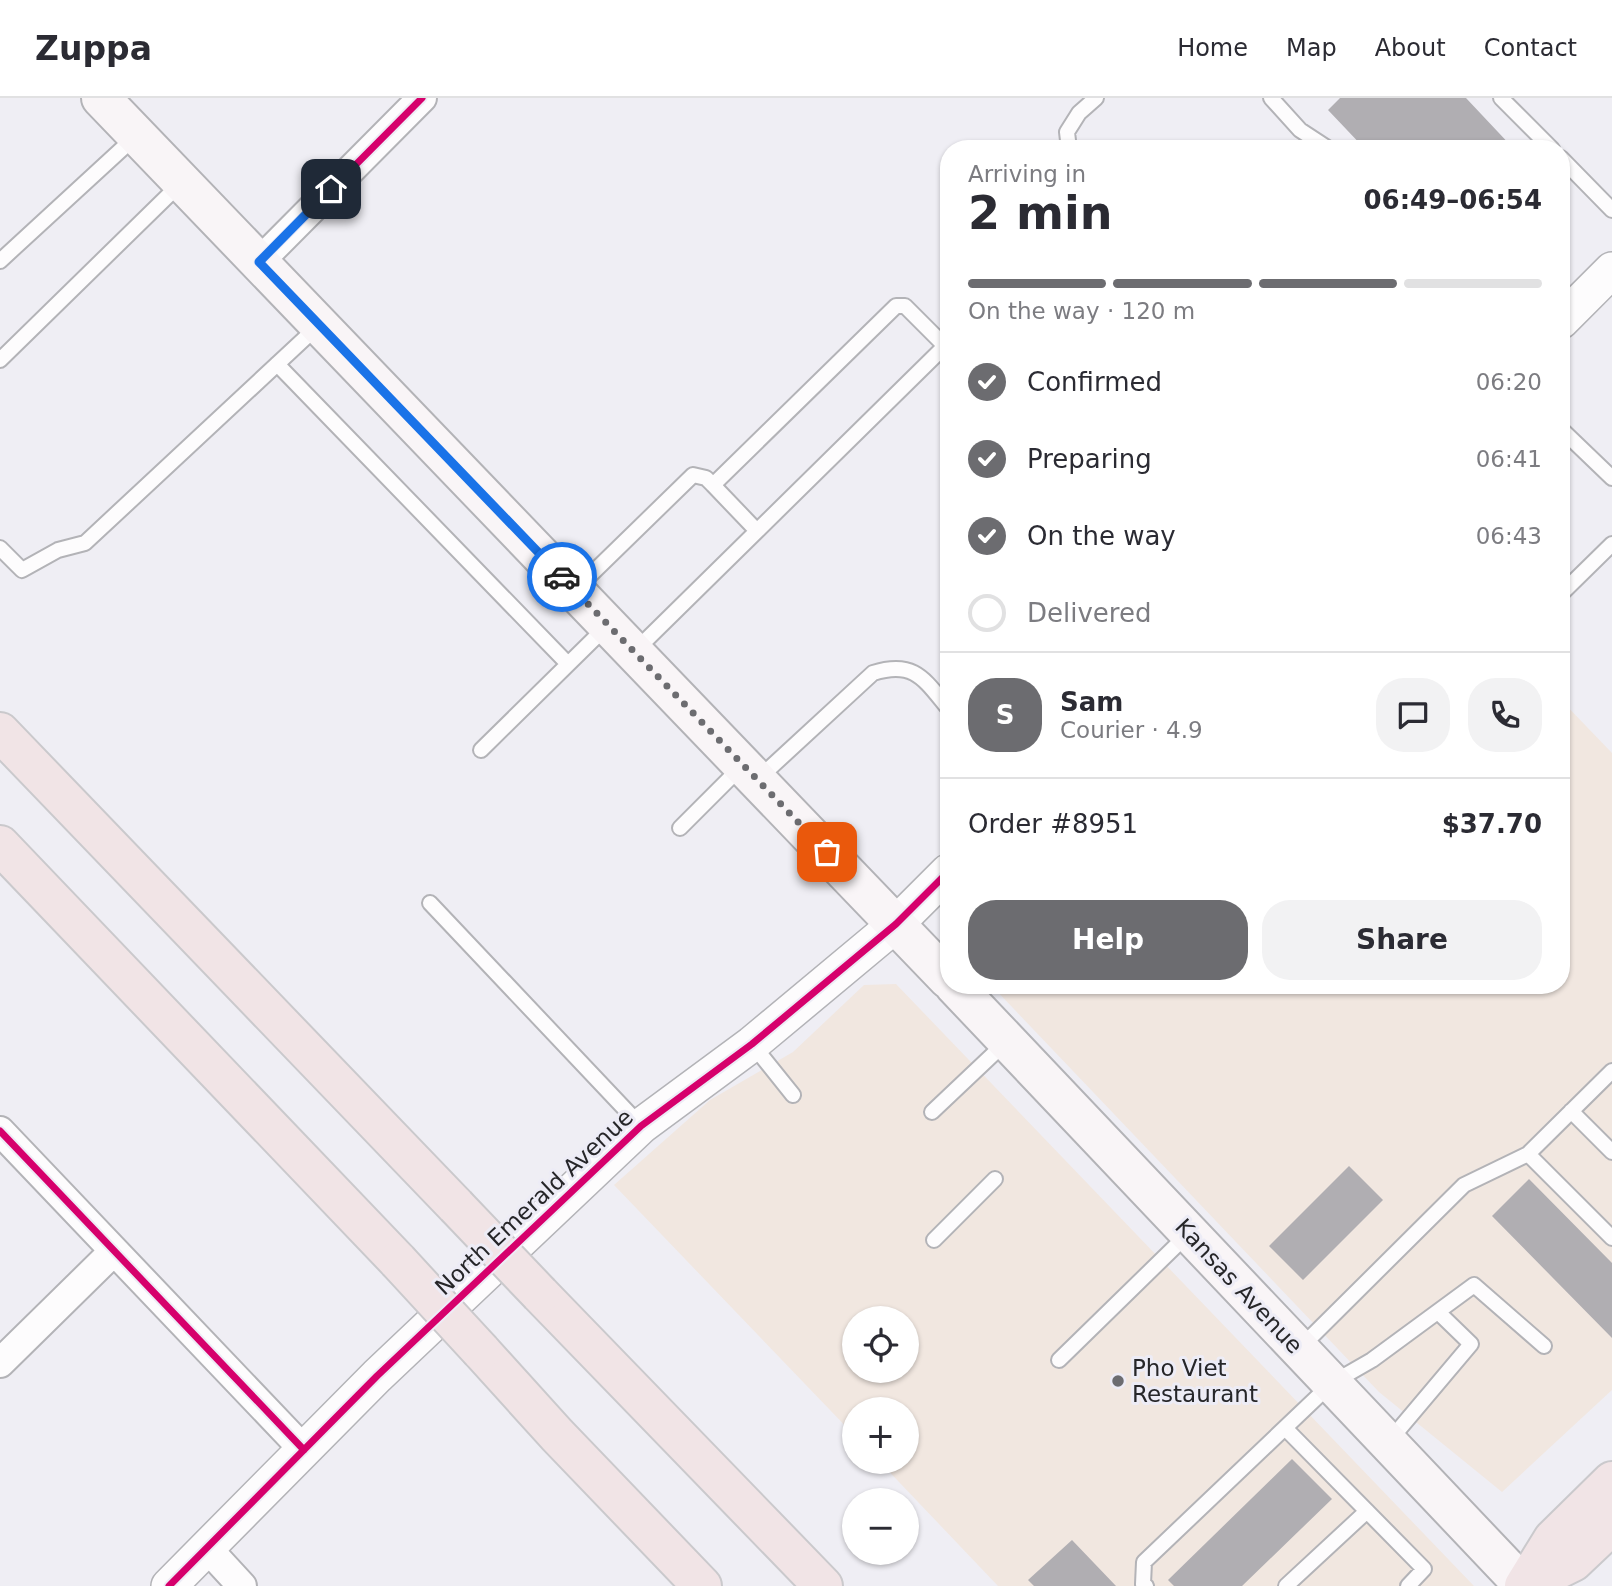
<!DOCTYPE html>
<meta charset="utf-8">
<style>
body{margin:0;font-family:"DejaVu Sans",sans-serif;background:#f2f2f3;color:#2b2b33;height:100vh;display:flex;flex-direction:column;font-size:26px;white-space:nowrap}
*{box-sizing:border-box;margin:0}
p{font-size:23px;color:#7c7c81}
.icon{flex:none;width:38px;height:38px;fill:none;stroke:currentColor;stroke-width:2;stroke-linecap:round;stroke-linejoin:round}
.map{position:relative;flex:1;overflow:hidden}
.details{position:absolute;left:940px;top:42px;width:630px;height:854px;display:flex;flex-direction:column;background:#fff;border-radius:28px;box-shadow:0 2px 5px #0004}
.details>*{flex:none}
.controls{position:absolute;left:842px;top:1208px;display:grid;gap:14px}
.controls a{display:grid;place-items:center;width:77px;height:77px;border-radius:50%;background:#fff;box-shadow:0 2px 5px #0004;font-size:35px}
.pin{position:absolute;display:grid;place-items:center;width:60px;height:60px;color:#fff;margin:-30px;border-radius:14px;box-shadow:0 4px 10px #0006}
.courier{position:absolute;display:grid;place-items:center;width:70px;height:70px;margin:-35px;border:5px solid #1a73e8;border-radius:50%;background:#fff;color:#222;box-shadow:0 2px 9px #0007}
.overview em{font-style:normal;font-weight:700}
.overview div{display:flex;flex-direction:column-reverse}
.overview{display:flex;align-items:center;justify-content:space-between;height:119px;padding:0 28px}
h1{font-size:46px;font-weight:700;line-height:52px}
.bar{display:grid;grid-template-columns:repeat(4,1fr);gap:10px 7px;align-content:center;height:84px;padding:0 28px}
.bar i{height:9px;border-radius:5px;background:#e1e1e2}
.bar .selected{background:#6c6c70}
.bar p{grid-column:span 4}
.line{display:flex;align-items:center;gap:18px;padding:0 28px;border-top:2px solid #e1e1e2}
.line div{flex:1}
.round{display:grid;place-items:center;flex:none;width:74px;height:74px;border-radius:28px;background:#f2f2f3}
ol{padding:0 28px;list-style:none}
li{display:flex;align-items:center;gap:21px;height:77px}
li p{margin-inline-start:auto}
li .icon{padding:7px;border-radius:50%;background:#6c6c70;color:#fff;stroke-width:4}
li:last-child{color:#7c7c81}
li i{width:38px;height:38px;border:4px solid #e1e1e2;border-radius:50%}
.primary-button{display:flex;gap:14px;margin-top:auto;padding:14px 28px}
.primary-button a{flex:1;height:80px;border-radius:28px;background:#6c6c70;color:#fff;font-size:28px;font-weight:700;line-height:80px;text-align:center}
.primary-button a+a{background:#f2f2f3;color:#2b2b33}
header{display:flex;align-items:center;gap:42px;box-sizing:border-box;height:98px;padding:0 35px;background:#fff;border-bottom:2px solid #e1e1e2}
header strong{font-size:33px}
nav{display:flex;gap:38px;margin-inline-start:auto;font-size:24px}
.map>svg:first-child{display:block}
.commercial{fill:#f1e7e0;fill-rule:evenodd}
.building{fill:#b0aeb2}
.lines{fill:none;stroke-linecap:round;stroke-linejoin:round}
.service-casing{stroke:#b3b3b7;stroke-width:18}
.minor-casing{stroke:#b3b3b7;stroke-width:32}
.tertiary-casing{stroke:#b3b3b7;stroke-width:38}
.secondary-casing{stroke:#b3b3b7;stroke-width:42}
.motorway-casing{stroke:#cac9cc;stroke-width:42}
.service{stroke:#fdfcfd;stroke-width:14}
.minor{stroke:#fdfcfd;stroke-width:28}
.tertiary{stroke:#fdfcfd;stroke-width:35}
.secondary{stroke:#f9f5f7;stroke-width:38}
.motorway{stroke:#f1e4e6;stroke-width:38}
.motorway-bridge-casing{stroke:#cac9cc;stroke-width:42;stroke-linecap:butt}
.motorway-bridge{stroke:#f1e4e6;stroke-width:38}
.cycleway-casing{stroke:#edecf6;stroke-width:11}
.cycleway{stroke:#d6006c;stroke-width:7}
.done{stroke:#6c6c70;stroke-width:7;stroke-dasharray:0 12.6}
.route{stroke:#1a73e8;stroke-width:9}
.poi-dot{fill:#6c6c70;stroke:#edecf6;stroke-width:2.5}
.labels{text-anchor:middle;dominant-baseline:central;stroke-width:6;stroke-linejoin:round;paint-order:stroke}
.street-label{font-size:23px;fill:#262629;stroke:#edecf6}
.poi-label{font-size:23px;fill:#262629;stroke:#edecf6;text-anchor:start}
</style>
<header>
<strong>Zuppa</strong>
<nav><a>Home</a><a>Map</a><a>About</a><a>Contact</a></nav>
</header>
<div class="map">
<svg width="1612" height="1488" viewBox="0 0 1612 1488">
<rect width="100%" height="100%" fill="#efeef4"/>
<path class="commercial" d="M1561,602L1612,655V1292L1502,1394L1379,1294L991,887H1561Z
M896,886L1474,1488H998L879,1363H906V1311H854V1337L614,1087L710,1002L793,954L864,887ZM854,1220H906V1272H854Z"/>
<path class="building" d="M1340,0H1466L1514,51H1365L1328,12Z
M1349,1068L1383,1102L1303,1182L1269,1148Z
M1529,1081L1612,1165V1240L1492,1118Z
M1292,1361L1332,1401L1242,1488H1174L1168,1482Z
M1072,1442L1116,1488H1034L1028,1482Z"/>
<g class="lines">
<defs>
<path id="service" d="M1271,0L1300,32L1329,51
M1501,0L1552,51
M1069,51L1067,34L1079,15L1096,0
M1561,60L1612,112
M0,163L136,38
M945,248L757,433L713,387L896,208H905L945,248L948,252
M0,262L181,85
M277,266L568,566
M1561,331L1612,380
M0,450L22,472L58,452L85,445L318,228
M576,491L693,377L706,380L713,387
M1561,496L1612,446
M636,552L757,433
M481,652L607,528
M758,681L873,575C914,562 924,581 948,610
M680,730L742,668
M430,805L640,1027
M752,946L793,997
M1571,1013L1612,1054
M932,1014L1005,945
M1528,1056L1612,1140
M934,1142L995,1081
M1300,1250L1464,1087L1528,1056L1612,973
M1059,1262L1188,1136
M1285,1330L1424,1471L1408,1488
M1390,1342L1471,1246L1439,1215
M1146,1488L1143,1486L1144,1464L1332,1285L1372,1262L1474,1187L1544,1248
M1286,1488L1367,1413"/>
<path id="minor" d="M259,164L422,0
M0,1033L304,1352
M0,1265L114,1153
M207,1450L242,1488"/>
<path id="tertiary" d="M1561,223L1612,172
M169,1488L377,1278L641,1028L752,946L896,826L948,774"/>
<path id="secondary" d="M101,0L948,881
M954,887L1524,1488"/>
<path id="motorway" d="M0,634L456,1108
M0,747L398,1163
M540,1196L823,1488
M481,1253L557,1337L702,1488
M1524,1488L1553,1441L1612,1383
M1524,1488L1573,1464L1612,1427"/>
</defs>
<use href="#service" class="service-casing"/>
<use href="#minor" class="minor-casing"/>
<use href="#tertiary" class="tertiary-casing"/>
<use href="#secondary" class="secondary-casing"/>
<use href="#motorway" class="motorway-casing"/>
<use href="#service" class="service"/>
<use href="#minor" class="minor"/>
<use href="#tertiary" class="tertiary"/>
<use href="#secondary" class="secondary"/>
<use href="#motorway" class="motorway"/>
<defs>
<path id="motorway-bridge" d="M456,1108L540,1196
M398,1163L481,1253"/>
</defs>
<use href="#motorway-bridge" class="motorway-bridge-casing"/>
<use href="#motorway-bridge" class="motorway-bridge"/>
<defs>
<path id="cycleway" d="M259,164L422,0
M0,1033L304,1352
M169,1488L377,1278L641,1028L752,946L896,826L948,774"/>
</defs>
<use href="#cycleway" class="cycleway-casing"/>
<use href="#cycleway" class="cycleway"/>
</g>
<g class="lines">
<path class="done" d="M562,479L827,754"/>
<path class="route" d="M331,91L259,164L562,479"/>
</g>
<circle class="poi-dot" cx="1118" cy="1283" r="7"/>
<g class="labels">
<g class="street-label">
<text transform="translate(534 1104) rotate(-43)">North Emerald Avenue</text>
<text transform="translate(1239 1188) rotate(47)">Kansas Avenue</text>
</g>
<g class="poi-label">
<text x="1132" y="1270">Pho Viet<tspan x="1132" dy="26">Restaurant</tspan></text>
</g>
</g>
</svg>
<div class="controls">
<a><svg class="icon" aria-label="locate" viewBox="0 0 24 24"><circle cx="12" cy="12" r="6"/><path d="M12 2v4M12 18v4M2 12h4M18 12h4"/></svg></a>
<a>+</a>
<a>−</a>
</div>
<div class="pin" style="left:827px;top:754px;background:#ea580c"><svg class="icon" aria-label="bag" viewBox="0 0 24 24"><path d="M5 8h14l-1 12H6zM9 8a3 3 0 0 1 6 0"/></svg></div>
<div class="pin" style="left:331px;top:91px;background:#1f2937"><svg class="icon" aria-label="home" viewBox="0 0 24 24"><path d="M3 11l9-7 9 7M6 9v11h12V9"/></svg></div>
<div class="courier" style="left:562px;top:479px"><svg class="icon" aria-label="car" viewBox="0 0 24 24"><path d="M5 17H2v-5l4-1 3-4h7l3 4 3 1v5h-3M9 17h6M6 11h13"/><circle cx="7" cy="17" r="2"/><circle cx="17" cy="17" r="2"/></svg></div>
<section class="details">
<div class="overview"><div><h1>2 min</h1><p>Arriving in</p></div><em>06:49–06:54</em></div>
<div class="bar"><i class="selected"></i><i class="selected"></i><i class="selected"></i><i></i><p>On the way · 120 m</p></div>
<ol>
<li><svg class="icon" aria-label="check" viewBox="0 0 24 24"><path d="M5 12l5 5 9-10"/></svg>Confirmed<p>06:20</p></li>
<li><svg class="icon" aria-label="check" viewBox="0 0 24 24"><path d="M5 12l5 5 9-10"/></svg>Preparing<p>06:41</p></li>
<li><svg class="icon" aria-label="check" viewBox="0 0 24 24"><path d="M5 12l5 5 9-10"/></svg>On the way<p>06:43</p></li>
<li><i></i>Delivered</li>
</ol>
<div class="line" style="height:126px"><b class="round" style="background:#6c6c70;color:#fff">S</b><div><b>Sam</b><p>Courier · 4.9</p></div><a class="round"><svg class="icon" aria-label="chat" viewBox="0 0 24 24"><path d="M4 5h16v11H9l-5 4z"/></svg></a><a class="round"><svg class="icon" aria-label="phone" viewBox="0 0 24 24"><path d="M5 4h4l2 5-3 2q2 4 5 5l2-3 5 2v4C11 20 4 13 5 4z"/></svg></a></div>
<div class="line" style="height:91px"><div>Order #8951</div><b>$37.70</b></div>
<div class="primary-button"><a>Help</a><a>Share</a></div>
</section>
</div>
